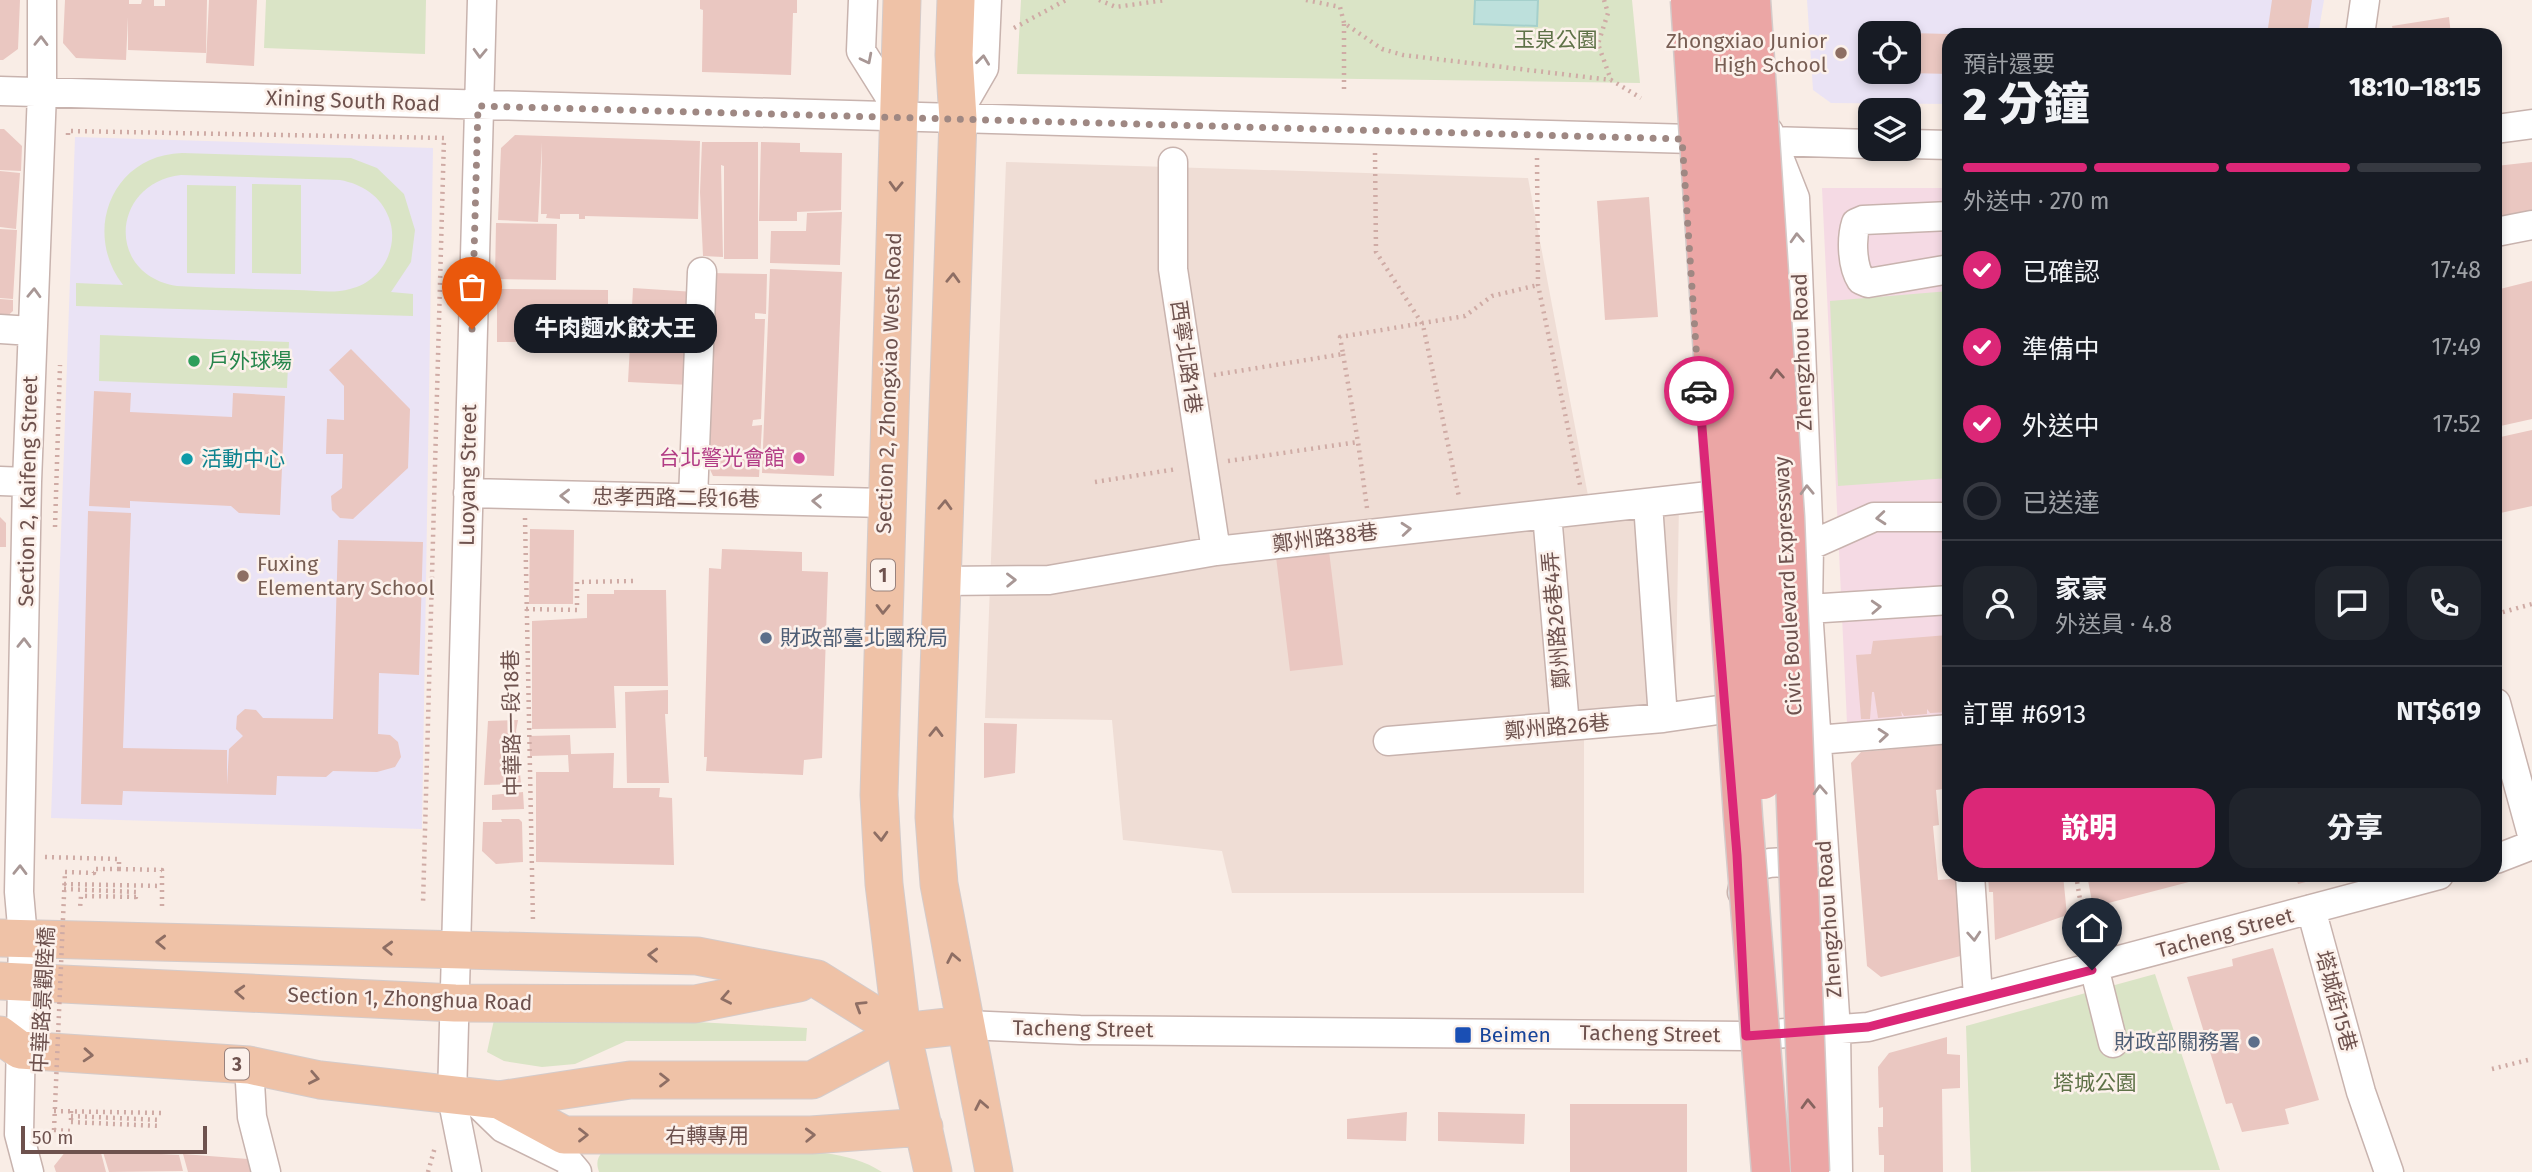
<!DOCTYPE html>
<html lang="zh-TW">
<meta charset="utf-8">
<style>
body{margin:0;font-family:"Fira Sans","Noto Sans TC",sans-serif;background:#20242c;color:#f1f3f6;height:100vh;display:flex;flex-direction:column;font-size:26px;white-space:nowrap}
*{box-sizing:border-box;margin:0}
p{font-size:23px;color:#9ea1a6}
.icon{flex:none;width:38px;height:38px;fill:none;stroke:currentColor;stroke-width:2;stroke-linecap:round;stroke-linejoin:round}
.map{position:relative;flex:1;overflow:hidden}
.drawer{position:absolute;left:1942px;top:28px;width:560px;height:854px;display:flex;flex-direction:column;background:#171b24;border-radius:21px;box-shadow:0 4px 10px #0003}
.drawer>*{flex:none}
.tools{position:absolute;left:1858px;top:21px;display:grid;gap:14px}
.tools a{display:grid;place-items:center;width:63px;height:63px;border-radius:14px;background:#171b24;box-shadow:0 4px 10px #0003;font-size:35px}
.scale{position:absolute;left:21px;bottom:18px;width:186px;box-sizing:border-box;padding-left:7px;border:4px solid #6e524e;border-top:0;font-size:19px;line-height:24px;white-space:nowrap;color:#6e524e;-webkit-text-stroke:5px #fcf1eb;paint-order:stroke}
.pin{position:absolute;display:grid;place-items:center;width:60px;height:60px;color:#fff;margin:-72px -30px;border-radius:50% 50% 50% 0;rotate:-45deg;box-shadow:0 0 7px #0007}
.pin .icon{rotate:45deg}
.courier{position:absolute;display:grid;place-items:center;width:70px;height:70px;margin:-35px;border:5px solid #db2777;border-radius:50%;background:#fff;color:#222;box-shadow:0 2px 9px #0007}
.bubble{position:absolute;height:49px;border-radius:21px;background:#171b24;box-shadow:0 4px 10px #0003;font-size:23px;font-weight:800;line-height:49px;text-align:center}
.overview em{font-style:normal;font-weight:800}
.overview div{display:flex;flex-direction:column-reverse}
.overview{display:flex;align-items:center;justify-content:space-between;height:119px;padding:0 21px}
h1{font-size:46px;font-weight:800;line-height:52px}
.bar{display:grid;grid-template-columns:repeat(4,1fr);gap:10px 7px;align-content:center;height:84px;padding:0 21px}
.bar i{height:9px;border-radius:5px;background:#363941}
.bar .active{background:#db2777}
.bar p{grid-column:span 4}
.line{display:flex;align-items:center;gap:18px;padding:0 21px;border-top:2px solid #363941}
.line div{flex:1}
.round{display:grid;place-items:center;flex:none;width:74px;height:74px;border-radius:21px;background:#20242c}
ol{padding:0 21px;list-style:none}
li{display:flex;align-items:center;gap:21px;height:77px}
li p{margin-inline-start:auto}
li .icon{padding:7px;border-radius:50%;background:#db2777;color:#fff;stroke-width:4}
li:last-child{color:#9ea1a6}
li i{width:38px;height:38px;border:4px solid #363941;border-radius:50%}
.button{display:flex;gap:14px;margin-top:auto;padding:14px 21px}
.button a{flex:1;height:80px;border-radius:21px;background:#db2777;color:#fff;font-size:28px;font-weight:800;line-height:80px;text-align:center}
.button a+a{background:#20242c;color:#f1f3f6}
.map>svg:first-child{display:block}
.residential{fill:#efddd5}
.education{fill:#eae3f5;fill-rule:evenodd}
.medical{fill:#f5dae4}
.green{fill:#dae4c6;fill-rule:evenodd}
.water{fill:#bde0dc;stroke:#a5d0cc;stroke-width:2}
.building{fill:#eac7c1}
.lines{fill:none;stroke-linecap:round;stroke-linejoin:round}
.minor-casing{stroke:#c8b3ae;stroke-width:31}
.major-casing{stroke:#d4cbca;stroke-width:39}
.path{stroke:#cfaba5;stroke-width:4.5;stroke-dasharray:2 5;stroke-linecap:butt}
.minor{stroke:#fff;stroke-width:28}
.major{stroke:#efc2a7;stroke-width:37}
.highway-bridge-casing{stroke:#d4cbca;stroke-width:41;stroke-linecap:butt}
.path-bridge{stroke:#cfaba5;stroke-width:4.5;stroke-dasharray:2 5;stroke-linecap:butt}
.highway-bridge{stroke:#eba6a5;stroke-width:38}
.oneway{stroke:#a89795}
.oneway2{stroke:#8e6e64}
.oneway3{stroke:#87635f}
.done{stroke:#9f8883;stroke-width:7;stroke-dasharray:0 12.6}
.route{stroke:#db2777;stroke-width:9}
.education-dot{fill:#8d6e63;stroke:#fcf1eb;stroke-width:2.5}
.leisure-dot{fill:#2e9e5b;stroke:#fcf1eb;stroke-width:2.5}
.hotel-dot{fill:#d1479c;stroke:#fcf1eb;stroke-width:2.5}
.culture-dot{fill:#0f9aa8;stroke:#fcf1eb;stroke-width:2.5}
.service-dot{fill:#5c6f8a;stroke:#fcf1eb;stroke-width:2.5}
.transit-dot{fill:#1a4fb4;stroke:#fcf1eb;stroke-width:2.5}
.labels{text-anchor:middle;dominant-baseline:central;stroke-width:5;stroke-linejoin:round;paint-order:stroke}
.shield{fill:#fcf1eb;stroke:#99827d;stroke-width:2}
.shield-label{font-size:19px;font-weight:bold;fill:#6e524e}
.park-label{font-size:21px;fill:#5f7248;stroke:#fcf1eb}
.education-label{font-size:21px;fill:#785e54;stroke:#fcf1eb;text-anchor:end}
.street-label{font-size:21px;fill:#6e524e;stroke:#fcf1eb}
.leisure-label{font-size:21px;fill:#27864d;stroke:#fcf1eb;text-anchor:start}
.hotel-label{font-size:21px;fill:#b23c85;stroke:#fcf1eb;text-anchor:end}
.culture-label{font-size:21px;fill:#0d838f;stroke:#fcf1eb;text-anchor:start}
.service-label{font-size:21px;fill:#4e5e75;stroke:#fcf1eb;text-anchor:start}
.transit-label{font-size:21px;fill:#164399;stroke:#fcf1eb;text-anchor:start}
</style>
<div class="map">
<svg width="2532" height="1172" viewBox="0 0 2532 1172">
<rect width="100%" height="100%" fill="#f9ede6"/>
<path class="residential" d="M1006,162L1528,178L1593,522L1679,505L1675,725L1584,735V893H1232L1222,851L1123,840L1112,720L985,718Z"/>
<path class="education" d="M1807,0H2324L2318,35H1950L1949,104L1831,103L1813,90ZM1871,33H1909V72H1871Z
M75,137L433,148L422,829L51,818Z"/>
<path class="medical" d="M1822,188H1949V715L1847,723Z"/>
<path class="green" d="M266,0H426L425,54L264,48Z
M1021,0H1632L1640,83L1017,74Z
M182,153L351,158L377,168L404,194L415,230L411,262L391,292L413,294V316L76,306V283L123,285C82,232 112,155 182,153ZM181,175L340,180C362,184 381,196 389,218C400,248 381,282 350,289C333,294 313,290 296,290C256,289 216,288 177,286C105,275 111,183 181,175Z
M252,184L301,185V274L252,273Z
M187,185L236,186L235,274L187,273Z
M1949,291V478L1838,486L1830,301Z
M100,335L289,342L287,388L99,381Z
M2155,974L2220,1170L1971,1172L1966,1026Z
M643,1019L807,1028L806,1041H626L575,1064L542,1067L504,1061L487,1052L494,1020Z
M733,1150C781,1152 841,1145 882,1172H599C596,1163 597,1158 603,1151Z"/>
<path class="water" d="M1475,0H1538L1537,26L1474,24Z"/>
<path class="building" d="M0,0H20L18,49L3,60H0Z
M65,0H129V4H141L142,0H154V6H165V0H207L206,53L128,50V17L126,60L76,58L63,43Z
M209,0H257L254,66L206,63Z
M700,0H797V13H793L791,75L702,72L703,10L700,9Z
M2272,0H2312L2307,35H2267Z
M2449,17L2451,35H2394L2392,26Z
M1865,33H1871V73L1865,72Z
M1909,33L1950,34V74L1909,73Z
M0,129H4L22,146L21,171L0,170Z
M515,135L700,141L698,219L585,216V219H579V214H560V219L546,218L547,214H541L542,142L538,222L498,220L501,148Z
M702,142H758V259H724V166L721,165L723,257L703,256L700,192Z
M761,142L800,143V152L842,153L841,210L797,212V221H759Z
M2532,162V221L2496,225V166Z
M0,171L20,173L16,229L0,227Z
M1649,197L1658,317L1605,320L1597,201Z
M842,212L840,265L770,263L771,231H806L807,213Z
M496,223L557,224L556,280L495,279Z
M0,229L17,230L13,299L0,298Z
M770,269L842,272L834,476L762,473Z
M709,273L767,274L766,314L755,313V319H765L761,419L753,420L752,426L762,425L759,477L713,476L707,463Z
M2532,281V419L2496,427V290Z
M633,288L695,292L690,385L628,382Z
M497,289L608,290V343L497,342Z
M0,299L13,300V311L3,320H0Z
M351,349L410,409L408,468L353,519L340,518L332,510L331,496L342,488L343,454H326L327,419L344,420V386L329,370Z
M94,391L131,393L130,412L232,417L233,393L285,396L280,515L239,513L231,506L130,501V508L89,506Z
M2532,430V506L2496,514V438Z
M88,511L131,513L123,748L227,750V785L229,749L243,736L236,729L237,716L245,709L256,710L263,718L333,719L338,540L423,542L419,675L379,673L378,734L390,735L398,742L401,757L395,767L377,772L333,771L326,777L277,776L276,795L123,791L122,805L81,804Z
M0,517L6,523V547H0Z
M530,529L574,530L573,604H529Z
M722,549L802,552V571L828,572L822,758L804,760L803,775L706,771L707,757H704V753L709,568L721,569Z
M1329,551L1343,665L1290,671L1276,557Z
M614,590H666L668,686H614L616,728L532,729V621L587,618V594H614Z
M1948,635L1950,712L1930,713L1927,709V714L1904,716L1901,711L1902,716L1878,718L1874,692H1872L1870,719H1861L1856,655L1871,654L1873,641Z
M668,690V714H665L669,783H627L625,692Z
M518,720L516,731L521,784L484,785L488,721Z
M984,723L1017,724L1015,773L984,778Z
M570,735L571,754L614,753L613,788H660L659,797L672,798L674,865L536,862V772H569L568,755L530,756L529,736Z
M1950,744V788L1936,790L1939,825L1933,826L1938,880L1962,878L1968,954L1881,977L1867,966L1851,763L1861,752Z
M523,792L524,809L492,810V795Z
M501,819H519L522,822L523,862L496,864L482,851L483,822H502Z
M1988,875H2063L2067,915L1995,940L1993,892H1989Z
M2087,875H2212V876L2093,907Z
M2295,875H2328L2329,876L2298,884Z
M2273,948L2319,1100L2285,1109L2289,1124L2242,1132L2232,1103L2226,1104L2187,977L2233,966L2232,959Z
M1947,1037V1054L1960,1055V1088L1942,1089L1943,1172H1884V1155H1879L1878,1127H1883V1107L1879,1108L1878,1067L1889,1053Z
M1570,1104H1687V1172H1570Z
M1407,1112L1406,1141L1347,1139V1119Z
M1438,1112L1525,1114L1524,1144L1438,1141Z
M66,1151L101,1153L106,1172H56L54,1166Z
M107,1151L179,1155L183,1171L109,1172L103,1152Z
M183,1154L248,1159L251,1172H188Z"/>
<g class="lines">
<defs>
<path id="minor" d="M863,0L861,51L898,110
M2360,35L2365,0
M0,91L1871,144
M958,113L984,68L987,0
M2496,129L2532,124
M1769,132L1795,198L1809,546L1808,609L1836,1030L1838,1172
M1909,144L1950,145
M1173,162V269L1216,551
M1950,216L1863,220L1856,223C1851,239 1852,266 1861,280L1868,283L1950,269
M2496,232L2532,225
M0,329L32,331
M0,481L27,482
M468,493L885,503
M693,498L702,272
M1648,504L1663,718
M1547,514L1565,726
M1809,546L1874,517H1950
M942,581L1049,580L1216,551L1709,496
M1808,609L1950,600
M2496,703L2532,835
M1817,740L1950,729
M1388,741L1663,718L1725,709
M2496,859L2532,845
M1970,875L1978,997
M1742,892C1746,855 1790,857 1812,875
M2311,909L2361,1092L2389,1172
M2092,970L2096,975L2113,1043
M966,1025L1080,1030L1746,1036L1868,1027L2439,875
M249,1065L252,1117L266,1172
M473,1099L503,1128L566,1159L577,1172
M29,1172L19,1134L23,938L19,892L27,482L42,92V0
M467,1172L452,1097L482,0"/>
<path id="major" d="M902,0L879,795L884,884L902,1032L933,1172
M956,0L954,55L958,119L934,817L939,884L994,1172
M0,938L697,956L817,979L902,1032
M0,981L455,1003L695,1004L799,983
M0,1035L20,1050L249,1065L320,1080L499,1100L630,1080H812L902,1032L966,1025
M499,1100L564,1135H811L924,1127"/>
</defs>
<use href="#minor" class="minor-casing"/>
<use href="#major" class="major-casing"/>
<path class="path" d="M1099,0L1116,7L1165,0
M1306,0L1340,7L1344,23
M1604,0L1608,13L1598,44L1611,80
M1014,28L1066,0
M1344,89V23L1382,49L1403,55L1611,80L1641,98
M68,135V131L444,138L423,904
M1375,153L1376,252L1423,325L1459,497
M1537,158L1538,285L1580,485
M1343,354L1358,442
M1214,375L1343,354L1340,337L1465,316L1492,296L1538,285
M1228,461L1358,442L1367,508
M1095,482L1177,469
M525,518L533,922
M55,527L60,365
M526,609L577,610V582L633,581
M2496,614L2532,604
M45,857L119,859V869L162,870V911
M65,872L94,873V869H119
M2076,875L2087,943
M64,884L162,886
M64,889L136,892V897L81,896L80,908
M2492,1069L2532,1059
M54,1111L161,1113
M71,1116L161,1120
M71,1122L160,1126
M54,1130L72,1131L71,1137
M428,1172L435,1147"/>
<use href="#minor" class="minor"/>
<use href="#major" class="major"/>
<defs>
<path id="highway-bridge" d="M1690,0L1743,817L1771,1172
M1751,0L1785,517L1810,1172
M1716,3L1749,397L1765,655
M1763,780L1766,666"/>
</defs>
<use href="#highway-bridge" class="highway-bridge-casing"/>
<path class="path-bridge" d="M71,1111V1122
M54,1130L65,872"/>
<use href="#highway-bridge" class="highway-bridge"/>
</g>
<defs><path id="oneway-chevron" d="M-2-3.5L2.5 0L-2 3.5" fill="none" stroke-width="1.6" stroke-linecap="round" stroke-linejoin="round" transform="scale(1.75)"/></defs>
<g class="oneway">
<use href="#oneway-chevron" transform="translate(41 41) rotate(-89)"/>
<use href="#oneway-chevron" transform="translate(480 53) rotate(92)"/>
<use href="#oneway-chevron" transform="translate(867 59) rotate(63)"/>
<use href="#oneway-chevron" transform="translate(983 60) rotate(-83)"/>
<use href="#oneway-chevron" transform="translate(1797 238) rotate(-93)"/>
<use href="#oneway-chevron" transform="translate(34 293) rotate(-88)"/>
<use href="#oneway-chevron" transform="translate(1807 490) rotate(-92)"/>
<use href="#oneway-chevron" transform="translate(565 496) rotate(-179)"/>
<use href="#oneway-chevron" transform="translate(817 501) rotate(-178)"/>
<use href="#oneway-chevron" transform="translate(1881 518) rotate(175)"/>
<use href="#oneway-chevron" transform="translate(1406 529) rotate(-5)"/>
<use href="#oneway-chevron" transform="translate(1011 580) rotate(-1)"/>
<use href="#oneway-chevron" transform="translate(1876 607) rotate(-3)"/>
<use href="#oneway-chevron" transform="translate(24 643) rotate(-89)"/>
<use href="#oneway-chevron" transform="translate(1883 735) rotate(-5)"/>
<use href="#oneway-chevron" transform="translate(1820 790) rotate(-93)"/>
<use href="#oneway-chevron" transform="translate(20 870) rotate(-89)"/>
<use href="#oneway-chevron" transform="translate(1974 936) rotate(86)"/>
</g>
<g class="oneway2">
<use href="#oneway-chevron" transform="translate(896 186) rotate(92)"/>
<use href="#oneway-chevron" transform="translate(953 278) rotate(-88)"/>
<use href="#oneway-chevron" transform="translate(945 505) rotate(-88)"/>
<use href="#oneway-chevron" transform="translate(883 609) rotate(91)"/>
<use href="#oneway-chevron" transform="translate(936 732) rotate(-89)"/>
<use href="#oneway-chevron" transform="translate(881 836) rotate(87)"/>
<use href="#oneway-chevron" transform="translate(161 942) rotate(-178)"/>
<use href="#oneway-chevron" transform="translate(388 948) rotate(-178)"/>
<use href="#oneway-chevron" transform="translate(653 955) rotate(-178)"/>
<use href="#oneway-chevron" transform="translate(953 958) rotate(-101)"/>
<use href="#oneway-chevron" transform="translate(240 992) rotate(-177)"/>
<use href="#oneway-chevron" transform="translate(726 998) rotate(169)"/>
<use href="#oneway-chevron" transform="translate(860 1006) rotate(-148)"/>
<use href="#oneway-chevron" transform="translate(88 1055) rotate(4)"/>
<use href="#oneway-chevron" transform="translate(314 1078) rotate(11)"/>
<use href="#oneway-chevron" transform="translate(664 1080)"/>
<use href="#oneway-chevron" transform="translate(981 1105) rotate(-101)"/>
<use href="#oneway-chevron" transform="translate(583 1135)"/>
<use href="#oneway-chevron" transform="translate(810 1135) rotate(-2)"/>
</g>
<g class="oneway3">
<use href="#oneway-chevron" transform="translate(1777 374) rotate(-93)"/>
<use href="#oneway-chevron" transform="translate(1808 1104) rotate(-92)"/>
</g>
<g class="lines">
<path class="done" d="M472,329L478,106L1682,139L1699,391"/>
<path class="route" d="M1699,391L1737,855L1746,1036L1868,1027L2092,970"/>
</g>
<g class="education-dot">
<circle cx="1841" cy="53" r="7"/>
<circle cx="243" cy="576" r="7"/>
</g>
<circle class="leisure-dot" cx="194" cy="361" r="7"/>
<circle class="hotel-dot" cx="799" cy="458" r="7"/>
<circle class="culture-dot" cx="187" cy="459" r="7"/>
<g class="service-dot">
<circle cx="766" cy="638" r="7"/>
<circle cx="2254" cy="1042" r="7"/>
</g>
<rect class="transit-dot" x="1454" y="1026" width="18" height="18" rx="3.5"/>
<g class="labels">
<g class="shield">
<rect x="871" y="559.5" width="24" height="31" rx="5"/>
<rect x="225" y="1048.5" width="24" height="31" rx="5"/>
</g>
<g class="shield-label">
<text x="883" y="575">1</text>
<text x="237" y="1064">3</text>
</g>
<g class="park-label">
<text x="1556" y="40">玉泉公園</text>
<text x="2095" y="1083">塔城公園</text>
</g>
<g class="education-label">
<text x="1827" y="41">Zhongxiao Junior<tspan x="1827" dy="24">High School</tspan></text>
<text x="257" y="564" text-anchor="start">Fuxing<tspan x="257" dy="24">Elementary School</tspan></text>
</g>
<g class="street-label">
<text transform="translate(353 101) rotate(2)">Xining South Road</text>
<text transform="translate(1802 352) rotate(-92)">Zhengzhou Road</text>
<text transform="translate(1186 357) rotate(82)">西寧北路1巷</text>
<text transform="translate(889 383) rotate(-88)">Section 2, Zhongxiao West Road</text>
<text transform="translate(468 475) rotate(-89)">Luoyang Street</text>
<text transform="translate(28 491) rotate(-89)">Section 2, Kaifeng Street</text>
<text transform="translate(676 498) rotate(1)">忠孝西路二段16巷</text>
<text transform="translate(1325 538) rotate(-7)">鄭州路38巷</text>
<text transform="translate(1788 586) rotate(-93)">Civic Boulevard Expressway</text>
<text transform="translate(1556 620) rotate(-95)">鄭州路26巷4弄</text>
<text transform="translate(512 723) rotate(-91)">中華路一段18巷</text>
<text transform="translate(1557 727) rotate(-5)">鄭州路26巷</text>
<text transform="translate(1829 919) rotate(-94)">Zhengzhou Road</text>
<text transform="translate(2225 933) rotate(-15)">Tacheng Street</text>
<text transform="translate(410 999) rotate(2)">Section 1, Zhonghua Road</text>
<text transform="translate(43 1000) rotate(-87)">中華路景觀陸橋</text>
<text transform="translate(2336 1001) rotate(75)">塔城街15巷</text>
<text transform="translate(1083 1029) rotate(1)">Tacheng Street</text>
<text transform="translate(1650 1034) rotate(1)">Tacheng Street</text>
<text x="707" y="1136">右轉專用</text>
</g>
<g class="leisure-label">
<text x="208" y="361">戶外球場</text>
</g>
<g class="hotel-label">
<text x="785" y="458">台北警光會館</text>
</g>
<g class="culture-label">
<text x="201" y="459">活動中心</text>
</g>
<g class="service-label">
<text x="780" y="638">財政部臺北國稅局</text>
<text x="2240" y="1042" text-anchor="end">財政部關務署</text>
</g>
<g class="transit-label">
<text x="1479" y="1035">Beimen</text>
</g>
</g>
</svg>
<div class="tools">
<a><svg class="icon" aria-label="locate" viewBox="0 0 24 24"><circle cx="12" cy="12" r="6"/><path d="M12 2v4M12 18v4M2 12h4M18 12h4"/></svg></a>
<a><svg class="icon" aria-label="layers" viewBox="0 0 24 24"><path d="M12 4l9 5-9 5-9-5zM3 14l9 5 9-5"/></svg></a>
</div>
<div class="scale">50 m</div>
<div class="pin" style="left:472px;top:329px;background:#ea580c"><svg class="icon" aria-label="bag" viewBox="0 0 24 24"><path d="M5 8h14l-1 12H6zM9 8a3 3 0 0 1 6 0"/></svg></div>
<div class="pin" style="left:2092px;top:970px;background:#1f2937"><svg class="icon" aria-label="home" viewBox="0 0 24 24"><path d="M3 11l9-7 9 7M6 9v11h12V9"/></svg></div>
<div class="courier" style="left:1699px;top:391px"><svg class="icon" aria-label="car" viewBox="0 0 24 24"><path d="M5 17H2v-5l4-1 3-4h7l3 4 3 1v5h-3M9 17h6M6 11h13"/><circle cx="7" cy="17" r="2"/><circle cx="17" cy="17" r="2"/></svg></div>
<div class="bubble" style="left:514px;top:304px;width:203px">牛肉麵水餃大王</div>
<section class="drawer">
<div class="overview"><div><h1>2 分鐘</h1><p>預計還要</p></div><em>18:10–18:15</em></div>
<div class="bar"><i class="active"></i><i class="active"></i><i class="active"></i><i></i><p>外送中 · 270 m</p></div>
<ol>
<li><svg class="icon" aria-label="check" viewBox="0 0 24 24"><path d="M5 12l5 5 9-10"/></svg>已確認<p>17:48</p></li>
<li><svg class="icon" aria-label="check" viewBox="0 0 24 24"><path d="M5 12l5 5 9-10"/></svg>準備中<p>17:49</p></li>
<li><svg class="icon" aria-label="check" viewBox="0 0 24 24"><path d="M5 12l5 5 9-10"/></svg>外送中<p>17:52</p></li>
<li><i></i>已送達</li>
</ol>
<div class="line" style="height:126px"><a class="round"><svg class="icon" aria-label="person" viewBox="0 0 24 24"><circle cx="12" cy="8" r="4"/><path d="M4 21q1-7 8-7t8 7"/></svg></a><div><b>家豪</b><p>外送員 · 4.8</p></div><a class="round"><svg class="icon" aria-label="chat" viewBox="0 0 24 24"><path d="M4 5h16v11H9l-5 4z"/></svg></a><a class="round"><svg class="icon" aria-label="phone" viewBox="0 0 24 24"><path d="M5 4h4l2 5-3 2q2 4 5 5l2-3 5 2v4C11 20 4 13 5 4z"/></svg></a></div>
<div class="line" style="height:91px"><div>訂單 #6913</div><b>NT$619</b></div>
<div class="button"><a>說明</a><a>分享</a></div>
</section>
</div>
